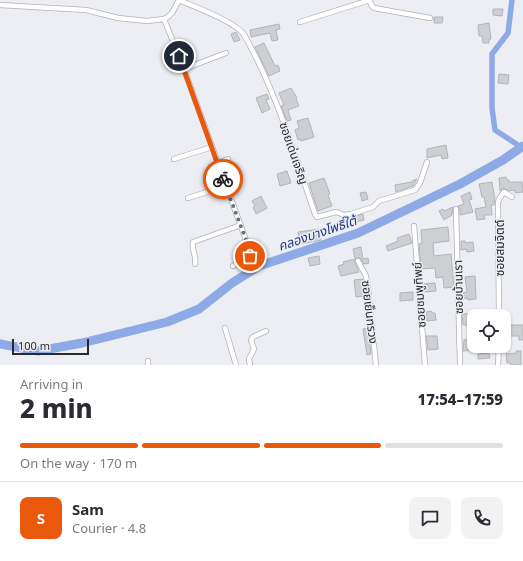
<!DOCTYPE html>
<meta charset="utf-8">
<style>
body{margin:0;font-family:"Noto Sans","Noto Sans Thai",sans-serif;background:#f2f2f3;color:#2b2b33;height:100vh;display:flex;flex-direction:column;font-size:15px;white-space:nowrap}
*{box-sizing:border-box;margin:0}
p{font-size:13px;color:#7c7c81}
.icon{flex:none;width:22px;height:22px;fill:none;stroke:currentColor;stroke-width:2;stroke-linecap:round;stroke-linejoin:round}
.map{position:relative;height:365px;overflow:hidden}
.panel{display:flex;flex-direction:column;background:#fff;flex:1}
.panel>*{flex:none}
.tools{position:absolute;left:467px;top:309px;display:grid;gap:8px}
.tools a{display:grid;place-items:center;width:44px;height:44px;border-radius:8px;background:#fff;box-shadow:0 1px 3px #0004;font-size:20px}
.scale{position:absolute;left:12px;bottom:10px;width:77px;box-sizing:border-box;padding-left:4px;border:2px solid #292a2c;border-top:0;font-size:11px;line-height:14px;white-space:nowrap;color:#292a2c;-webkit-text-stroke:3px #eceef3;paint-order:stroke}
.pin{position:absolute;display:grid;place-items:center;width:34px;height:34px;color:#fff;margin:-17px;border:2px solid #fff;border-radius:50%;box-shadow:0 1px 4px #0007}
.courier{position:absolute;display:grid;place-items:center;width:40px;height:40px;margin:-20px;border:3px solid #ea580c;border-radius:50%;background:#fff;color:#222;box-shadow:0 1px 5px #0007}
.summary em{font-style:normal;font-weight:800}
.summary div{display:flex;flex-direction:column-reverse}
.summary{display:flex;align-items:center;justify-content:space-between;height:68px;padding:0 20px}
h1{font-size:26px;font-weight:800;line-height:30px}
.bar{display:grid;grid-template-columns:repeat(4,1fr);gap:6px 4px;align-content:center;height:48px;padding:0 20px}
.bar i{height:5px;border-radius:3px;background:#e1e1e2}
.bar .selected{background:#ea580c}
.bar p{grid-column:span 4}
.line{display:flex;align-items:center;gap:10px;padding:0 20px;border-top:1px solid #e1e1e2}
.line div{flex:1}
.round{display:grid;place-items:center;flex:none;width:42px;height:42px;border-radius:8px;background:#f2f2f3}
.map>svg:first-child{display:block}
.lines{fill:none;stroke-linecap:round;stroke-linejoin:round}
.canal{stroke:#8da9e6;stroke-width:5.5}
.river{stroke:#8da9e6;stroke-width:9}
.building{fill:#cdcfd3;stroke:#b2b4b8}
.minor-casing{stroke:#b0b2b6;stroke-width:6}
.minor{stroke:#fff;stroke-width:4.5}
.done{stroke:#6d6f72;stroke-width:4;stroke-dasharray:0 7.2}
.route{stroke:#ea580c;stroke-width:5}
.labels{text-anchor:middle;dominant-baseline:central;stroke-width:3;stroke-linejoin:round;paint-order:stroke}
.street-label{font-size:12px;fill:#292a2c;stroke:#eceef3}
.water-label{font-size:13px;font-style:italic;fill:#1d387f;stroke:#eceef3}
</style>
<div class="map">
<svg width="523" height="365" viewBox="0 0 523 365">
<rect width="100%" height="100%" fill="#eceef3"/>
<g class="lines">
<path class="canal" d="M512,0L508,33L492,54V108L495,130L521,147"/>
<path class="river" d="M0,344L38,351L82,343L167,322L199,309L232,283L259,266L358,233L460,184L503,160L523,146"/>
</g>
<path class="building" d="M493,9H503L502,16L493,15Z
M434,17H443L442,23H434Z
M489,23L491,39H489V43H483L482,36H479L478,25Z
M279,24L280,29L276,30L278,40L272,41L270,33L251,37L250,30Z
M236,32L240,40L234,42L231,34Z
M264,43L275,66L278,65L280,71L269,76L255,47Z
M499,74L509,75L508,84L498,83Z
M291,88L297,98L296,99L299,106L288,110L291,120L287,121L281,106L284,105L279,93Z
M267,94L269,99L266,100L270,109L262,113L256,98Z
M308,118L314,137L301,141L300,139L298,140L295,130L299,128L297,121Z
M446,145L448,158L442,159L441,155L427,158V149Z
M287,171L291,183L280,186L277,174Z
M506,177L507,180H509V182H522L523,192L515,193V190L509,191L504,188L500,191L499,178Z
M324,178L330,194L328,195L332,206L318,211L309,183Z
M417,179L413,186L396,192L395,185L412,182V181Z
M492,182L495,200L494,205H491L492,215H484L485,219L477,220L475,209L486,207L484,197H482L479,184Z
M366,192L368,199L362,201L360,193Z
M470,192L472,199L469,200L473,212L460,215V209L458,206L464,204L461,196Z
M261,196L267,208L256,214L253,207L255,206L252,201Z
M453,207L452,215L444,220L439,211L443,209L444,211Z
M363,214L364,220L355,222L354,217Z
M351,220L352,226L343,228L342,222Z
M448,227L449,241L433,243L434,256L451,254L454,287L444,288L443,277L436,278L435,268L421,269L419,244L422,243L421,230Z
M319,229L321,240L302,244L300,237H299L298,232Z
M409,234L412,243L388,251L386,246L398,241L397,238Z
M461,241H465L466,243L473,242L474,251L467,252L466,249L461,250Z
M361,247L363,259L368,258L369,263L364,264L360,258H357L354,261L359,272L341,276L338,266L344,264L343,262L355,259L353,249Z
M319,256L320,264L310,266L308,258Z
M475,276L476,299L468,300V298L462,299V293L467,292L465,277Z
M363,279L365,296L356,297L354,280Z
M435,283L436,291L424,292L423,284Z
M413,292V300L400,301V293Z
M431,311L432,313H435L436,320L427,321L426,312Z
M474,313V325H463L462,314Z
M509,325H523V340H519V336H508Z
M368,328L371,354L367,355L363,329Z
M426,336H437L438,349L428,350Z
M474,336V346H476L477,350L463,351L464,340L469,339V337Z
M516,351H521V365H511L510,363H507L506,354L517,353Z
M489,353L490,358L478,359V354Z"/>
<g class="lines">
<defs>
<path id="minor" d="M179,0C197,8 229,19 243,33C275,88 294,153 315,214L317,217L336,212L344,215L351,214L373,207L379,201L415,190L420,183L427,162
M370,0L371,5L374,8L430,18
M0,5L86,10L118,18L147,21L164,19L168,17L172,13L179,0
M164,19L184,69L251,254L248,258L233,266
M300,22L370,0
M184,69L226,53
M174,159L212,147
M218,163L228,159
M188,198L226,186
M456,209L460,365
M414,226L425,365
M358,261L366,276L368,289L376,365
M195,264C197,256 191,250 193,242L241,225
M499,316L498,203L499,199L504,192L512,197
M225,328L236,365
M148,361V365
M250,365L249,359L254,349L251,340L253,337L266,331
M498,365L499,346"/>
</defs>
<use href="#minor" class="minor-casing"/>
<use href="#minor" class="minor"/>
</g>
<g class="lines">
<path class="done" d="M223,179L248,245L250,256"/>
<path class="route" d="M179,56L223,179"/>
</g>
<g class="labels">
<g class="street-label">
<text transform="translate(294 153) rotate(71)">ซอยเด่นเจริญ</text>
<text transform="translate(499 248) rotate(-90)">ซอยสมจิตต์</text>
<text transform="translate(458 287) rotate(-91)">ซอยบ้านเรา</text>
<text transform="translate(419 295) rotate(-94)">ซอยชมพูทิพย์</text>
<text transform="translate(370 312) rotate(83)">ซอยเย็นทรวง</text>
</g>
<g class="water-label">
<text transform="translate(317 233) rotate(-19)">คลองบางโพธิ์ใต้</text>
</g>
</g>
</svg>
<div class="tools">
<a><svg class="icon" aria-label="locate" viewBox="0 0 24 24"><circle cx="12" cy="12" r="6"/><path d="M12 2v4M12 18v4M2 12h4M18 12h4"/></svg></a>
</div>
<div class="scale">100 m</div>
<div class="pin" style="left:250px;top:256px;background:#ea580c"><svg class="icon" aria-label="bag" viewBox="0 0 24 24"><path d="M5 8h14l-1 12H6zM9 8a3 3 0 0 1 6 0"/></svg></div>
<div class="pin" style="left:179px;top:56px;background:#1f2937"><svg class="icon" aria-label="home" viewBox="0 0 24 24"><path d="M3 11l9-7 9 7M6 9v11h12V9"/></svg></div>
<div class="courier" style="left:223px;top:179px"><svg class="icon" aria-label="bike" viewBox="0 0 24 24"><circle cx="6" cy="16" r="4"/><circle cx="18" cy="16" r="4"/><path d="M6 16l4-8h5l3 8M10 8l3 8H6M13 5h3"/></svg></div>
</div>
<section class="panel">
<div class="summary"><div><h1>2 min</h1><p>Arriving in</p></div><em>17:54–17:59</em></div>
<div class="bar"><i class="selected"></i><i class="selected"></i><i class="selected"></i><i></i><p>On the way · 170 m</p></div>
<div class="line" style="height:72px"><b class="round" style="background:#ea580c;color:#fff">S</b><div><b>Sam</b><p>Courier · 4.8</p></div><a class="round"><svg class="icon" aria-label="chat" viewBox="0 0 24 24"><path d="M4 5h16v11H9l-5 4z"/></svg></a><a class="round"><svg class="icon" aria-label="phone" viewBox="0 0 24 24"><path d="M5 4h4l2 5-3 2q2 4 5 5l2-3 5 2v4C11 20 4 13 5 4z"/></svg></a></div>
</section>
